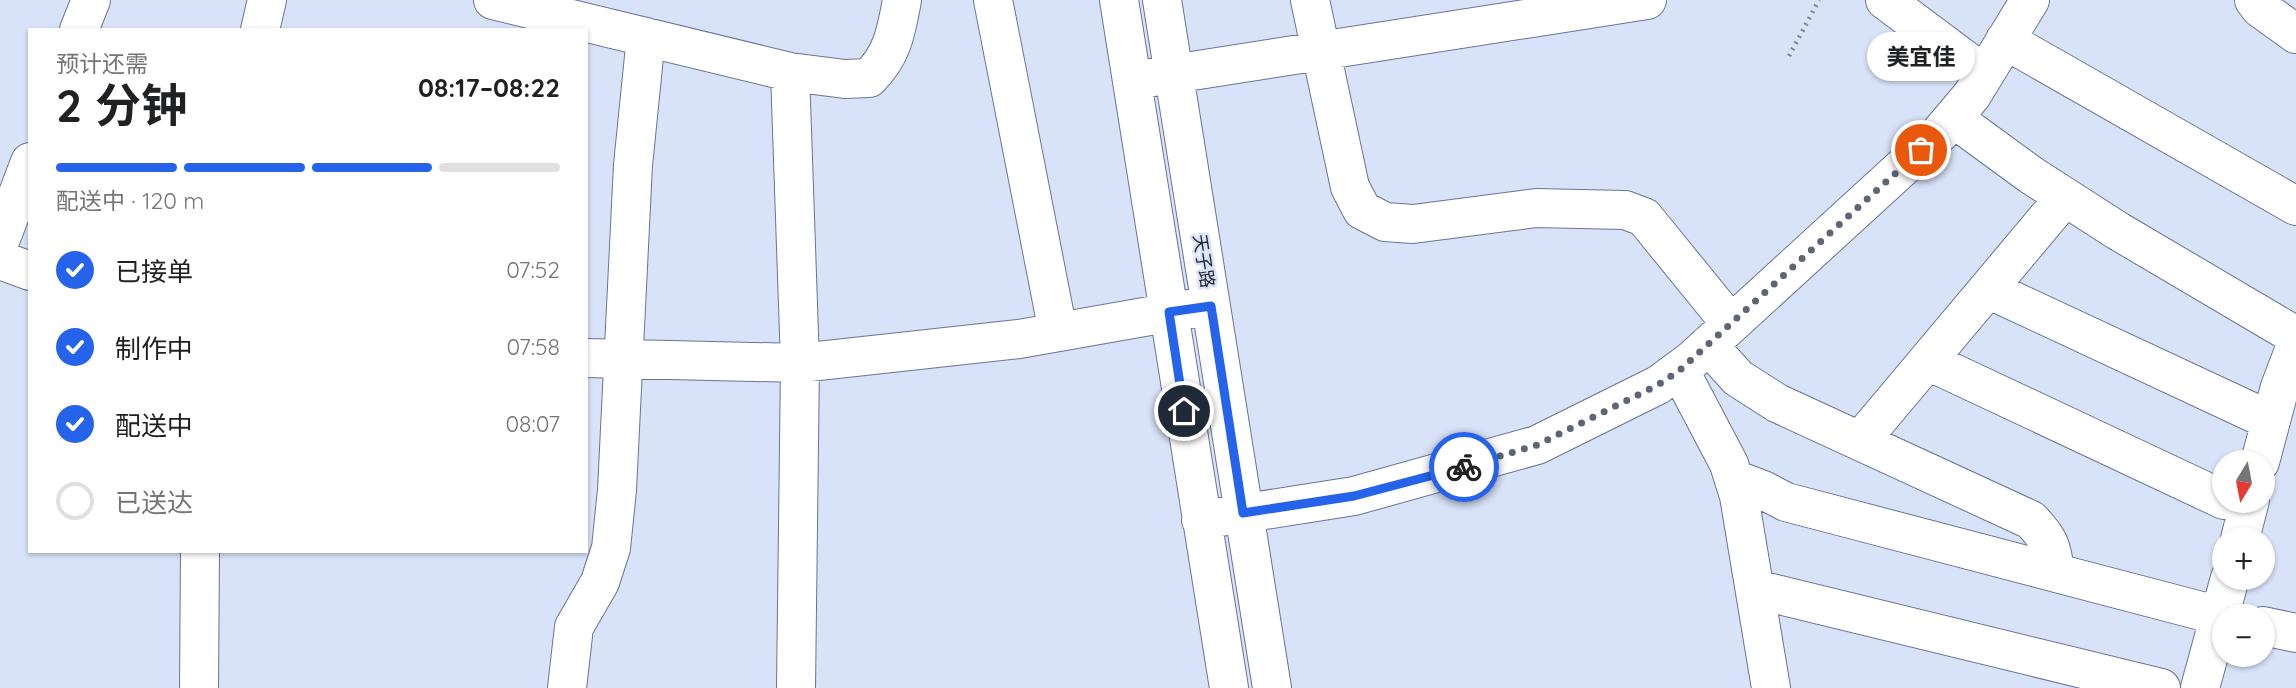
<!DOCTYPE html>
<html lang="zh">
<meta charset="utf-8">
<style>
body{margin:0;font-family:Quicksand,"Noto Sans SC",sans-serif;background:#f2f2f2;color:#202124;height:100vh;display:flex;flex-direction:column;font-size:26px;white-space:nowrap}
*{box-sizing:border-box;margin:0}
p{font-size:23px;color:#757577}
.icon{flex:none;width:38px;height:38px;fill:none;stroke:currentColor;stroke-width:2;stroke-linecap:round;stroke-linejoin:round}
.map{position:relative;flex:1;overflow:hidden}
.side{position:absolute;left:28px;top:28px;width:560px;height:525px;display:flex;flex-direction:column;background:#fff;border-radius:0px;box-shadow:0 2px 5px #0004}
.side>*{flex:none}
.needle{width:46px;rotate:190deg}
.fabs{position:absolute;left:2212px;top:450px;display:grid;gap:14px}
.fabs a{display:grid;place-items:center;width:63px;height:63px;border-radius:50%;background:#fff;box-shadow:0 2px 5px #0004;font-size:35px}
.pin{position:absolute;display:grid;place-items:center;width:60px;height:60px;color:#fff;margin:-30px;border:4px solid #fff;border-radius:50%;box-shadow:0 2px 7px #0007}
.courier{position:absolute;display:grid;place-items:center;width:70px;height:70px;margin:-35px;border:5px solid #2563eb;border-radius:50%;background:#fff;color:#222;box-shadow:0 2px 9px #0007}
.bubble{position:absolute;height:49px;border-radius:24px;background:#fff;box-shadow:0 2px 5px #0004;font-size:23px;font-weight:700;line-height:49px;text-align:center}
.headline em{font-style:normal;font-weight:700}
.headline div{display:flex;flex-direction:column-reverse}
.headline{display:flex;align-items:center;justify-content:space-between;height:119px;padding:0 28px}
h1{font-size:46px;font-weight:700;line-height:52px}
.bar{display:grid;grid-template-columns:repeat(4,1fr);gap:10px 7px;align-content:center;height:84px;padding:0 28px}
.bar i{height:9px;border-radius:5px;background:#e0e0e0}
.bar .current{background:#2563eb}
.bar p{grid-column:span 4}
ol{padding:0 28px;list-style:none}
li{display:flex;align-items:center;gap:21px;height:77px}
li p{margin-inline-start:auto}
li .icon{padding:7px;border-radius:50%;background:#2563eb;color:#fff;stroke-width:4}
li:last-child{color:#757577}
li i{width:38px;height:38px;border:4px solid #e0e0e0;border-radius:50%}
.map>svg:first-child{display:block}
.lines{fill:none;stroke-linecap:round;stroke-linejoin:round}
.minor-casing{stroke:#677596;stroke-width:40}
.path{stroke:#80889a;stroke-width:4.5;stroke-dasharray:2 5;stroke-linecap:butt}
.minor{stroke:#fff;stroke-width:38}
.done{stroke:#5e6576;stroke-width:7;stroke-dasharray:0 12.6}
.route{stroke:#2563eb;stroke-width:9}
.labels{text-anchor:middle;dominant-baseline:central;stroke-width:5;stroke-linejoin:round;paint-order:stroke}
.street-label{font-size:18px;fill:#1c2230;stroke:#d8e2f8}
</style>
<div class="map">
<svg width="2296" height="688" viewBox="0 0 2296 688">
<rect width="100%" height="100%" fill="#d8e2f8"/>
<g class="lines">
<defs>
<path id="minor" d="M493,0L790,72L845,79L869,78C893,54 896,32 902,0
M993,0L1058,332
M1119,0L1229,688
M1162,0L1272,688
M1310,0L1350,187L1362,210L1385,222L1413,224L1536,208L1625,210L1644,217L1731,324
M1885,0L1984,74
M2254,0L2260,8L2296,34
M79,30L91,0
M260,30L267,0
M2005,40L2296,206
M790,72L800,363L796,688
M1147,78L1647,0
M1953,118L2031,175L2118,231L2296,336
M0,241L30,162
M0,260L30,271
M1988,289L2271,421
M1708,345L1738,378L1777,403L2031,520C2049,539 2052,546 2055,572
M586,358L800,363L1019,339L1195,308
M1928,361L2224,500
M1680,371L1729,464L1739,496L1771,688
M1860,441L2065,197
M2260,462L2280,387L2296,345
M1734,479L1763,490L1786,502L2224,617
M1201,520L1354,496L1537,445L1658,385L1692,360L1940,133L1972,95L2030,0
M2240,539L2250,500
M1755,589L2161,688
M2263,626L2296,633
M199,688L200,551
M567,688L574,627L600,582L611,548L617,490L633,165L646,37
M2200,688L2230,578"/>
</defs>
<use href="#minor" class="minor-casing"/>
<path class="path" d="M1789,56L1819,0"/>
<use href="#minor" class="minor"/>
</g>
<g class="lines">
<path class="done" d="M1464,467L1537,445L1658,385L1680,370L1921,150"/>
<path class="route" d="M1184,411L1169,312L1211,306L1243,513L1354,496L1464,467"/>
</g>
<g class="labels">
<g class="street-label">
<text transform="translate(1204 261) rotate(81)">天子路</text>
</g>
</g>
</svg>
<div class="fabs">
<a><svg class="needle" viewBox="-14 -14 28 28"><path d="M0-13l5 13h-10z" fill="#e53935"/><path d="M0 13l5-13h-10z" fill="#757577"/></svg></a>
<a>+</a>
<a>−</a>
</div>
<div class="pin" style="left:1921px;top:150px;background:#ea580c"><svg class="icon" aria-label="bag" viewBox="0 0 24 24"><path d="M5 8h14l-1 12H6zM9 8a3 3 0 0 1 6 0"/></svg></div>
<div class="pin" style="left:1184px;top:411px;background:#1f2937"><svg class="icon" aria-label="home" viewBox="0 0 24 24"><path d="M3 11l9-7 9 7M6 9v11h12V9"/></svg></div>
<div class="courier" style="left:1464px;top:467px"><svg class="icon" aria-label="bike" viewBox="0 0 24 24"><circle cx="6" cy="16" r="4"/><circle cx="18" cy="16" r="4"/><path d="M6 16l4-8h5l3 8M10 8l3 8H6M13 5h3"/></svg></div>
<div class="bubble" style="left:1867px;top:32px;width:108px">美宜佳</div>
<section class="side">
<div class="headline"><div><h1>2 分钟</h1><p>预计还需</p></div><em>08:17–08:22</em></div>
<div class="bar"><i class="current"></i><i class="current"></i><i class="current"></i><i></i><p>配送中 · 120 m</p></div>
<ol>
<li><svg class="icon" aria-label="check" viewBox="0 0 24 24"><path d="M5 12l5 5 9-10"/></svg>已接单<p>07:52</p></li>
<li><svg class="icon" aria-label="check" viewBox="0 0 24 24"><path d="M5 12l5 5 9-10"/></svg>制作中<p>07:58</p></li>
<li><svg class="icon" aria-label="check" viewBox="0 0 24 24"><path d="M5 12l5 5 9-10"/></svg>配送中<p>08:07</p></li>
<li><i></i>已送达</li>
</ol>
</section>
</div>
